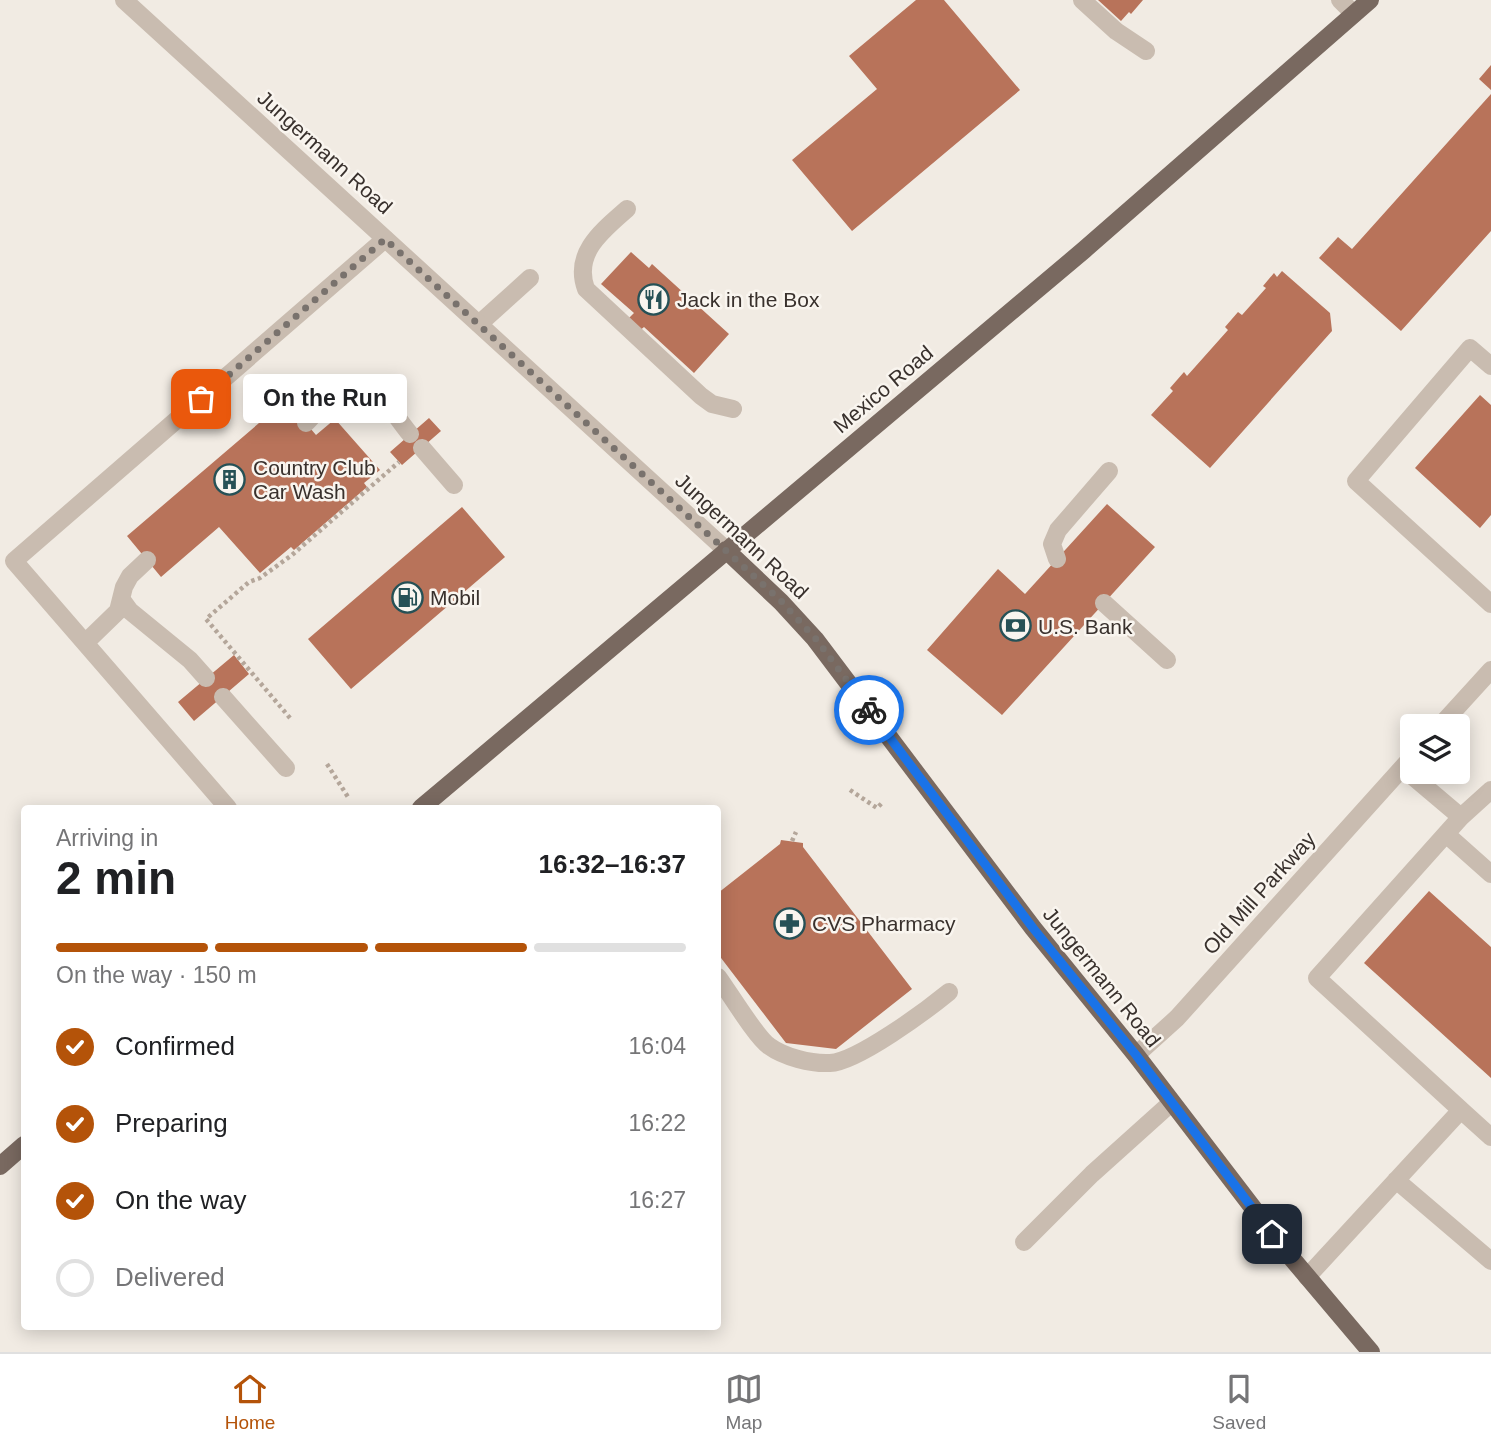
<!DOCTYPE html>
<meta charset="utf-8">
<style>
body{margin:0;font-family:Arial,sans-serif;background:#f2f2f2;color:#202124;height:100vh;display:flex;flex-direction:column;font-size:26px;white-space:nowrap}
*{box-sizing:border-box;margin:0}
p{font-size:23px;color:#757577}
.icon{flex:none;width:38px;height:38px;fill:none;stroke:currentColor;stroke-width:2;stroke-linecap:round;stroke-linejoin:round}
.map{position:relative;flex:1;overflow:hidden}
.details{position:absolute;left:21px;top:805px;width:700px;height:525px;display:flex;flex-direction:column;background:#fff;border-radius:7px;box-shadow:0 4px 18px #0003}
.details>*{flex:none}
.fabs{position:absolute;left:1400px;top:714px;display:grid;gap:14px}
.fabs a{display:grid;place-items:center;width:70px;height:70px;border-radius:7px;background:#fff;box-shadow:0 4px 18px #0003;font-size:35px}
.pin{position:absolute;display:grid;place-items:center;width:60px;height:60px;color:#fff;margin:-30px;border-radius:14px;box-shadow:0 4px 10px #0006}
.courier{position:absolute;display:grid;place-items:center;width:70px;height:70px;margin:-35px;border:5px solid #1a73e8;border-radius:50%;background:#fff;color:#222;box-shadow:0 2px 9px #0007}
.bubble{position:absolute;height:49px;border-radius:7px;background:#fff;box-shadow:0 4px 18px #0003;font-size:23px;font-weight:600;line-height:49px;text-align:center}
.headline em{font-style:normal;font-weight:600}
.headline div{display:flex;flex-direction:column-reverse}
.headline{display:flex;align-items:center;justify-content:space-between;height:119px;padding:0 35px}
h1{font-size:46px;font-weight:600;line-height:52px}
.bar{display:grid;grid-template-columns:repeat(4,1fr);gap:10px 7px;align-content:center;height:84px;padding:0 35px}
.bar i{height:9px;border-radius:5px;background:#e0e0e0}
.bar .selected{background:#b45309}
.bar p{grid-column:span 4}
ol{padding:0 35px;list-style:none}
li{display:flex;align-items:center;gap:21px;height:77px}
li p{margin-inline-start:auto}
li .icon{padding:7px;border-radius:50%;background:#b45309;color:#fff;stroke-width:4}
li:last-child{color:#757577}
li i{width:38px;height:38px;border:4px solid #e0e0e0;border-radius:50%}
.dock{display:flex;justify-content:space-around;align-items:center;height:98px;border-top:2px solid #e0e0e0;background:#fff;font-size:19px;color:#757577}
.dock a{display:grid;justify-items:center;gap:4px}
.dock .selected{color:#b45309}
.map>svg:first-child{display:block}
.building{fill:#b8735a}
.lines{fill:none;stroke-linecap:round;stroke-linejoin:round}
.path{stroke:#b4a69a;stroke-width:4.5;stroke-dasharray:3.5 3.5;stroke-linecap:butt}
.service{stroke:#c9bcb0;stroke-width:18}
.minor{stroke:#c9bcb0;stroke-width:18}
.tertiary{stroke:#c9bcb0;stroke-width:18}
.primary{stroke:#796960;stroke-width:18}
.done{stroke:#79726d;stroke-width:7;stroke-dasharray:0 12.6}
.route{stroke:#1a73e8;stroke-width:9}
.labels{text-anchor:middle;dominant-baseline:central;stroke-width:5;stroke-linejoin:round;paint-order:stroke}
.street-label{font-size:21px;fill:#39312d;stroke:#f9f5ef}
.poi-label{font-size:21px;fill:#39312d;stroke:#f9f5ef;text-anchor:start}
</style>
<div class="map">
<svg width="1491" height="1352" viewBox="0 0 1491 1352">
<rect width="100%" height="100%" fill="#f1ebe3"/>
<path class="building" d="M916,0H944L1020,90L852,231L792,160L877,89L849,56Z
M1098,0H1143L1131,14L1129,12L1121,21Z
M1491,65V90L1479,79Z
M1491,94V231L1401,331L1319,258L1338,237L1352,249Z
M631,252L649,268L652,264L729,334L694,373L644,327L638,332L626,321L634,313L601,284Z
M1282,271L1330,313L1332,331L1210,468L1151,415L1173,391L1170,388L1184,372L1187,376L1228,330L1225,327L1238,312L1242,315L1266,288L1263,286L1274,273L1277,277Z
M1480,395L1491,405V515L1480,528L1415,468Z
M286,400L316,435L335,419L380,470L364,483L367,487L294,550L291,547L260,573L219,527L161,577L127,536Z
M429,418L441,431L402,465L390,452Z
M1107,504L1155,547L1002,715L927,650L998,569L1025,594Z
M462,507L505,557L351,689L308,639Z
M234,655L249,674L194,721L178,702Z
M781,840L803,843V847L912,989L836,1049L786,1043L718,954V893L780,844Z
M1429,891L1491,947V1078L1364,963Z"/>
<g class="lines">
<path class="path" d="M290,718L206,619L249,582L260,578L292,555L399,462
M327,764L348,797
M850,790L877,808L883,802
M792,841L796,832"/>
<path class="service" d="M1082,0L1116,31L1146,51
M1340,0L1354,14
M627,209C602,231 573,253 586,289L701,396L712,404L733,409
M479,324L530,278
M1491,366L1470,348L1356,481L1491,604
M306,423C316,413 325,400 336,392C369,365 392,413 410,434
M422,448L454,485
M1057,559L1052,544L1058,530L1109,471
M122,600L130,611L190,660L206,678
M1104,603L1167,660
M85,643L118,611L124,587L130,576L147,560
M223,697L286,768
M228,808L14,561L385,239
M1461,817L1491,790
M1446,834L1491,874
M718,977C729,992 756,1037 769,1046C784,1057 811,1064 830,1063C857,1062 927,1010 949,992
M1461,1110L1491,1137
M1396,1180L1491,1261
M1024,1242L1092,1174L1171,1103
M1307,1277L1461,1110L1317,978L1461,817L1403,768"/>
<path class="minor" d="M1440,726L1491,670
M1136,1055L1177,1018L1412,757"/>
<path class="tertiary" d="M124,0L726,550"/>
<path class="primary" d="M726,550L781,602L815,639L1033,928L1136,1055L1289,1255L1371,1352
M421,808L1084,250L1370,0
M0,1166L24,1145"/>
</g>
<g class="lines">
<path class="done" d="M201,399L385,239L781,601L816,639L869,710"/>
<path class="route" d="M869,710L1033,928L1136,1055L1272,1234"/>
</g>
<defs>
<symbol id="restaurant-ring" viewBox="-11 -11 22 22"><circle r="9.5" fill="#f9f5ef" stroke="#265156" stroke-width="1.5"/><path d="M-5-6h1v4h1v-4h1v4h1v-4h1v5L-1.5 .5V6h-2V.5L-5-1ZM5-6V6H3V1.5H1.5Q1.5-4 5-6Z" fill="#265156"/></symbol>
<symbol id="building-ring" viewBox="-11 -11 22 22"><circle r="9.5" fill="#f9f5ef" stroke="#265156" stroke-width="1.5"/><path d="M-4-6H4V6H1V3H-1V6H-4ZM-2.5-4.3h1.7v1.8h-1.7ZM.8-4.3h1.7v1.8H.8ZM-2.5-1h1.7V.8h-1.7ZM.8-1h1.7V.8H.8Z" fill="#265156"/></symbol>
<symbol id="fuel-ring" viewBox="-11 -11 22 22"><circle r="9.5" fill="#f9f5ef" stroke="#265156" stroke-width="1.5"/><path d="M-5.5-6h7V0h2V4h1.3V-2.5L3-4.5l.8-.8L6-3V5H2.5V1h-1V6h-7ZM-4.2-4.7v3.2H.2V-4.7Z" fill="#265156"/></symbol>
<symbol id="bank-ring" viewBox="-11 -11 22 22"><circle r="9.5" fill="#f9f5ef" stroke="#265156" stroke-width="1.5"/><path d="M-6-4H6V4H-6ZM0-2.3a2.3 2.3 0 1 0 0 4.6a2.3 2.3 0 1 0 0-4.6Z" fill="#265156"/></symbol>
<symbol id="pharmacy-ring" viewBox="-11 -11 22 22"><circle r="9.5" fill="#f9f5ef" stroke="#265156" stroke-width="1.5"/><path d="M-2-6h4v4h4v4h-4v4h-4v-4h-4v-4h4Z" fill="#265156"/></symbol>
</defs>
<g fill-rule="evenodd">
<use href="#restaurant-ring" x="636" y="282" width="35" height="35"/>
<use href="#building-ring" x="212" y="462" width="35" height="35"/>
<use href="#fuel-ring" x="390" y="580" width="35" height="35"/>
<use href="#bank-ring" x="998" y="608" width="35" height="35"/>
<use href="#pharmacy-ring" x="772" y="906" width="35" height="35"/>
</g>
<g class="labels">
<g class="street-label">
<text transform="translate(325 152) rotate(42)">Jungermann Road</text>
<text transform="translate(883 389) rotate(-40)">Mexico Road</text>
<text transform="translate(742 536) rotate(43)">Jungermann Road</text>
<text transform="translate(1259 893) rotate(-48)">Old Mill Parkway</text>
<text transform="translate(1102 977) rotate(51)">Jungermann Road</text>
</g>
<g class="poi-label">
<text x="677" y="299">Jack in the Box</text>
<text x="253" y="467">Country Club<tspan x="253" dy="24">Car Wash</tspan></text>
<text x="430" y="597">Mobil</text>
<text x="1038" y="626">U.S. Bank</text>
<text x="812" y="923">CVS Pharmacy</text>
</g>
</g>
</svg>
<div class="fabs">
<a><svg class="icon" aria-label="layers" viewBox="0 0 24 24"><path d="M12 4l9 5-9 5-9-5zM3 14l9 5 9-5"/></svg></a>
</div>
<div class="pin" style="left:201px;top:399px;background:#ea580c"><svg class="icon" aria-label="bag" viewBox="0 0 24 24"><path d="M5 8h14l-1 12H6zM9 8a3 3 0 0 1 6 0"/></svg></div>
<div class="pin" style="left:1272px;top:1234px;background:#1f2937"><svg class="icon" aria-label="home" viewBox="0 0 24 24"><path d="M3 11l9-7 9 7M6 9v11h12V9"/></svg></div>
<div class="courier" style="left:869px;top:710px"><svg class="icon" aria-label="bike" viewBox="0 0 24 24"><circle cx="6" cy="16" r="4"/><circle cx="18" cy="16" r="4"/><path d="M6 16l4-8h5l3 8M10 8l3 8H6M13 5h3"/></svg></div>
<div class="bubble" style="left:243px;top:374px;width:164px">On the Run</div>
<section class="details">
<div class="headline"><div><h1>2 min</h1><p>Arriving in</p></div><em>16:32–16:37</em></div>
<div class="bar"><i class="selected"></i><i class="selected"></i><i class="selected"></i><i></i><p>On the way · 150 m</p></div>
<ol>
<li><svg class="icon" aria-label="check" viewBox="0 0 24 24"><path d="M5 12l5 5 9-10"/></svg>Confirmed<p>16:04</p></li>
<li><svg class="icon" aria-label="check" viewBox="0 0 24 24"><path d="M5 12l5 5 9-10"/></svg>Preparing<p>16:22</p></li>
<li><svg class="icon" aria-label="check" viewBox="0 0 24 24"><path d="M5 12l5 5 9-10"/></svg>On the way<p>16:27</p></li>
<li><i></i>Delivered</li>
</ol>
</section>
</div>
<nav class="dock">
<a class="selected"><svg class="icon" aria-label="home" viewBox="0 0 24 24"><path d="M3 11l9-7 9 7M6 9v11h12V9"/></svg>Home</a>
<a><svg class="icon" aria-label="map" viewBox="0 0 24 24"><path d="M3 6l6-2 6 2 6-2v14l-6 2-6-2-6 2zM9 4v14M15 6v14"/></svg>Map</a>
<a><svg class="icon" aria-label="saved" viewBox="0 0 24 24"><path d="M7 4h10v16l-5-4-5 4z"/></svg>Saved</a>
</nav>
